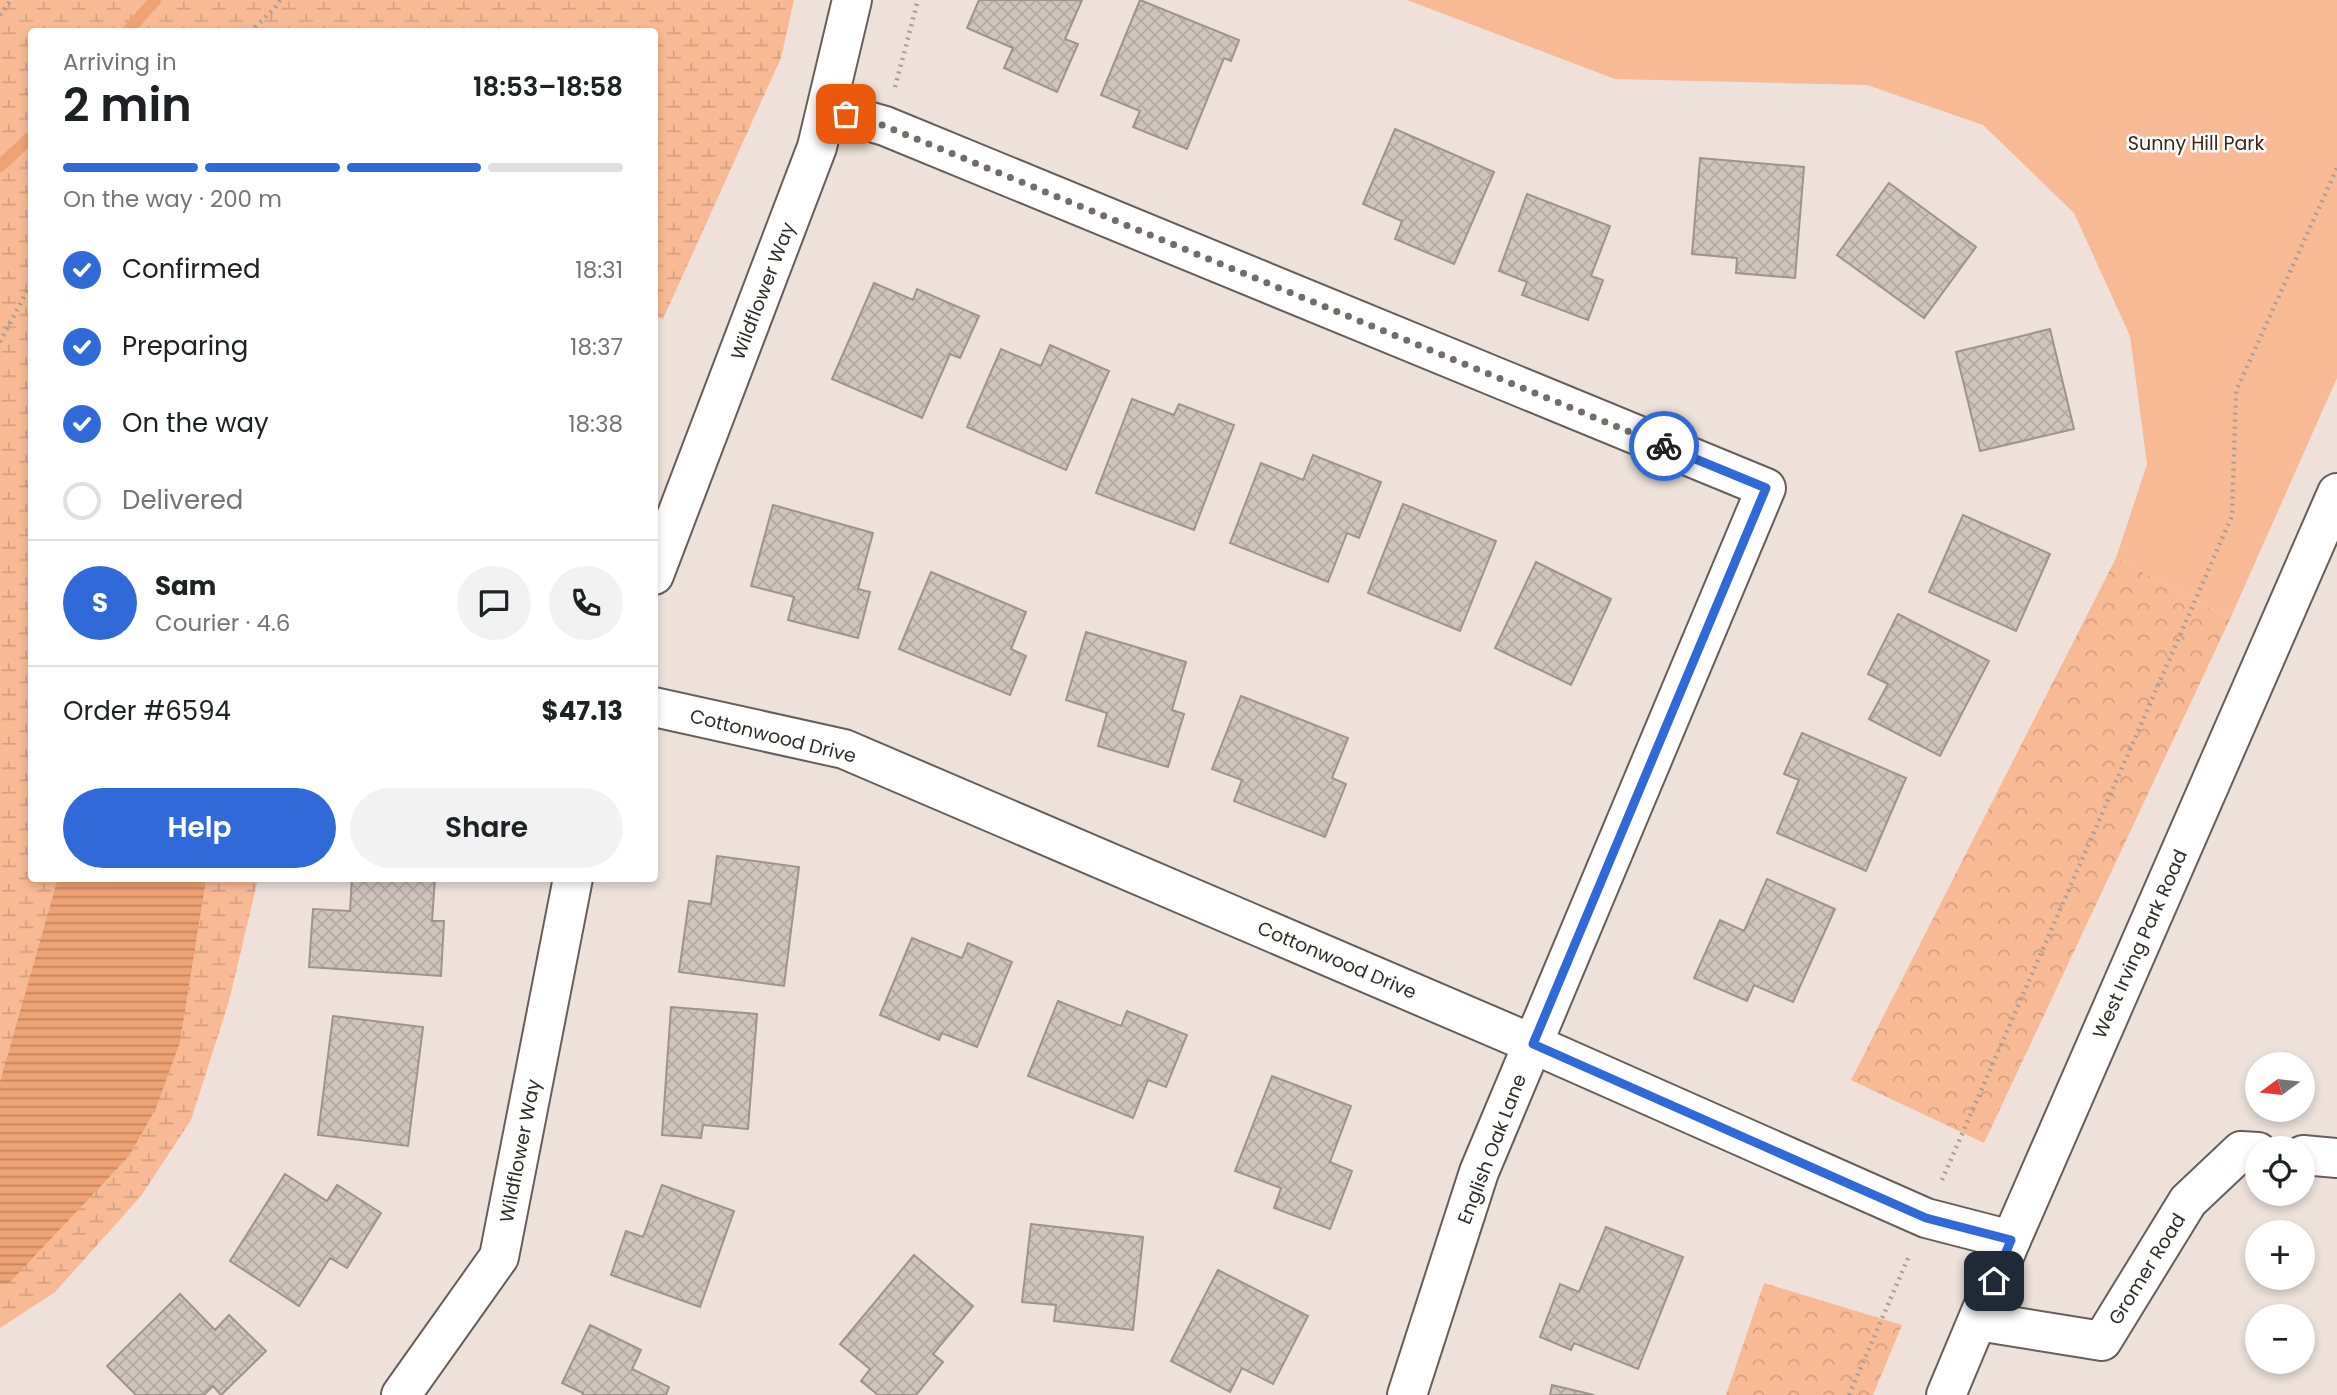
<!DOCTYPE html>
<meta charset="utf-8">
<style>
body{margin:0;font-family:Poppins,sans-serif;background:#f2f2f2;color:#202124;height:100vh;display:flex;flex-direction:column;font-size:26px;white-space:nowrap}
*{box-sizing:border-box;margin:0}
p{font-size:23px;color:#757577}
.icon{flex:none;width:38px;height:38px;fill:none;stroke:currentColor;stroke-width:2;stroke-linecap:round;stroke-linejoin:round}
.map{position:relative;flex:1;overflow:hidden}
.details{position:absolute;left:28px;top:28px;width:630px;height:854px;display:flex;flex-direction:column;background:#fff;border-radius:7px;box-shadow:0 4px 10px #0003}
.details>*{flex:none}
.needle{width:46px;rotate:255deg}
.tools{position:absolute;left:2245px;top:1052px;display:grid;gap:14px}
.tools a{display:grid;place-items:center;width:70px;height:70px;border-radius:50%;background:#fff;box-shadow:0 4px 10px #0003;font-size:35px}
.pin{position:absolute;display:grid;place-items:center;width:60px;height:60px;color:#fff;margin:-30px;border-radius:14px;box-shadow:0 4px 10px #0006}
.courier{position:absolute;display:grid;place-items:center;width:70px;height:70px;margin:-35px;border:5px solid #306ad8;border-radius:50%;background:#fff;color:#222;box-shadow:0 2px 9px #0007}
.summary em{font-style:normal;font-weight:600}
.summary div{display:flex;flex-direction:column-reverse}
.summary{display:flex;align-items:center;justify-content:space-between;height:119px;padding:0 35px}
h1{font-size:46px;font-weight:600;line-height:52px}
.bar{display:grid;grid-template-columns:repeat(4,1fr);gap:10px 7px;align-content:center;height:84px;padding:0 35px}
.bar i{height:9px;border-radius:5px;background:#e0e0e0}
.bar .selected{background:#306ad8}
.bar p{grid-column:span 4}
.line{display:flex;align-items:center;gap:18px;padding:0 35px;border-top:2px solid #e0e0e0}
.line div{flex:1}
.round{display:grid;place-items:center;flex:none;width:74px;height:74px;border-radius:37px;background:#f2f2f2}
ol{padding:0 35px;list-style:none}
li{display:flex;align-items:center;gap:21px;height:77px}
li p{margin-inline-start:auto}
li .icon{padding:7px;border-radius:50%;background:#306ad8;color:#fff;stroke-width:4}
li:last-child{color:#757577}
li i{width:38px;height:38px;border:4px solid #e0e0e0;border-radius:50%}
.cta{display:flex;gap:14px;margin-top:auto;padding:14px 35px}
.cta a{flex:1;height:80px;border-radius:42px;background:#306ad8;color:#fff;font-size:28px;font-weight:600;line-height:80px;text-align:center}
.cta a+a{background:#f2f2f2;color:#202124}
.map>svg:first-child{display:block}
.green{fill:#f8ba95}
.forest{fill:url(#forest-crowns)}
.wetland{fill:url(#wetland-marsh)}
.water{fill:url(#water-rules)}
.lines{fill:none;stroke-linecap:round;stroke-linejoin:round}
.stream{stroke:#efa274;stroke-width:12}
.building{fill:url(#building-cross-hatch);stroke:#9e938d;stroke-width:2}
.minor-casing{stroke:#685e59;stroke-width:42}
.major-casing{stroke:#685e59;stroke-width:42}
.path{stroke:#a89f9a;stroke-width:4.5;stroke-dasharray:2 5;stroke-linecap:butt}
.minor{stroke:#fff;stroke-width:38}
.major{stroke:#fff;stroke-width:38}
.done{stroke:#736c68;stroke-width:7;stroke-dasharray:0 12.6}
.route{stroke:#306ad8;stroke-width:9}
.labels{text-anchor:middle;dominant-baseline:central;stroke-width:5;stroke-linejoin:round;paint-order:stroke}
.park-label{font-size:19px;fill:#41220f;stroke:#fff}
.street-label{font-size:19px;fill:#322d2b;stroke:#fff}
</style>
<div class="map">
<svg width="2337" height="1395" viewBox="0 0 2337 1395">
<defs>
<pattern id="forest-crowns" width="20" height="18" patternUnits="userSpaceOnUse" patternTransform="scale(1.75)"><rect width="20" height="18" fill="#f8ba95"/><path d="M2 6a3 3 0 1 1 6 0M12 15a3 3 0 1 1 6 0" fill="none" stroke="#d5a081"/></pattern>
<pattern id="wetland-marsh" width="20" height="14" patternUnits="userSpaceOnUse" patternTransform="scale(1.75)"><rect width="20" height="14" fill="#f8ba95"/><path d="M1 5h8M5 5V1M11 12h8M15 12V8" fill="none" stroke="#d5a081"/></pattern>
<pattern id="water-rules" width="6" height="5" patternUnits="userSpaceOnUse" patternTransform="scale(1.75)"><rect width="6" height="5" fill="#efa274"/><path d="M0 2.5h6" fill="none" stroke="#c2845f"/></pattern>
<pattern id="building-cross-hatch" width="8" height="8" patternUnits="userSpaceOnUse" patternTransform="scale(1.75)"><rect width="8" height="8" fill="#d0c4be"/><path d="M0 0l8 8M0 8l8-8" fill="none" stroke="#b3a9a3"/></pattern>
</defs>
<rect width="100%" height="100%" fill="#ede1da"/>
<path class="green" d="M1407,0H2337V378L2230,619L2116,558L2147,464L2130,336L2074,213L1983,125L1867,85L1615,79Z"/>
<path class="forest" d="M2116,558L2230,619L1984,1143L1851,1080Z
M1764,1283L1902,1325L1873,1395H1726Z"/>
<path class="wetland" d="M0,0H794L781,58L663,319L654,316V32H32V878L258,879L229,1001L191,1120L141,1196L55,1292L0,1328Z"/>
<path class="water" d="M58,878L206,879L180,1042L156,1108L129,1156L9,1283L0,1284V1082Z"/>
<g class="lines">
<path class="stream" d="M127,32L155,0
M0,166L32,136"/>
</g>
<path class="building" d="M979,0H1082L1065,39L1078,44L1057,92L1004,68L1013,48L967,28Z
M1140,0L1239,40L1231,61L1224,58L1187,149L1133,127L1140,111L1101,95Z
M1395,129L1494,172L1454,264L1395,239L1402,221L1363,204Z
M1700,158L1804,167L1795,278L1736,273L1737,258L1692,254Z
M1889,183L1976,247L1924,318L1837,255Z
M1527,194L1610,226L1591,276L1603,280L1588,320L1522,295L1527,282L1499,271Z
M874,283L913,300L917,289L979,316L960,358L950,354L922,418L832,379Z
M2050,329L2074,429L1980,451L1956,352Z
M1050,345L1109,371L1066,470L967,427L1001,349L1041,366Z
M1132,399L1174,415L1179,404L1234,425L1194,530L1096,493Z
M1313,455L1381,482L1359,538L1347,533L1328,582L1230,543L1261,463L1303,480Z
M1403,504L1496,541L1460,631L1368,593Z
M773,505L873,533L858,589L870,592L858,638L788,620L794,597L751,586Z
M1963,515L2050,554L2016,631L1929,592Z
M1536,562L1611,599L1571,685L1495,648Z
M931,572L1026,612L1011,649L1026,656L1010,695L899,649Z
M1898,614L1989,661L1940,756L1869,719L1888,684L1868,674Z
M1086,632L1186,662L1172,710L1184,714L1168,767L1098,746L1107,713L1066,700Z
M1241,696L1348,738L1332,778L1346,784L1325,837L1234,801L1242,780L1212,769Z
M1802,733L1906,778L1866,871L1777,833L1799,780L1784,774Z
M717,856L799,867L784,986L679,972L689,901L711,904Z
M352,878H435L432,921H444L441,976L309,967L313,909L350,911Z
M1767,879L1835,909L1793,1002L1754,985L1747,1001L1694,978L1720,920L1744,931Z
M912,938L962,958L968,943L1012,962L977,1047L942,1033L939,1040L880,1015Z
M1058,1001L1121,1026L1127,1011L1187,1035L1166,1087L1148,1080L1133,1118L1028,1076Z
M671,1007L757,1014L748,1129L703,1125L701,1138L662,1135Z
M333,1016L423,1027L408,1146L318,1135Z
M1272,1076L1351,1106L1330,1162L1352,1171L1330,1229L1274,1208L1281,1188L1235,1171Z
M285,1174L327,1201L337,1185L381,1213L347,1268L330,1258L299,1306L230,1261Z
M662,1185L734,1211L700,1307L611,1275L626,1231L643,1237Z
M1031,1224L1143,1237L1133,1330L1054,1321L1056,1305L1022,1302Z
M1606,1227L1683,1257L1638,1369L1574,1343L1571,1350L1540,1337L1560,1284L1579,1292Z
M914,1255L973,1306L933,1354L943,1362L916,1395H878L861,1381L870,1369L840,1344Z
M1218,1270L1308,1316L1273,1384L1242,1368L1230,1392L1171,1361Z
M180,1294L215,1330L229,1315L266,1351L221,1395L213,1386L204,1395H136L107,1366Z
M590,1325L641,1350L632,1369L669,1387L666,1395H582L583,1393L562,1383Z
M1552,1385L1594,1395H1550Z"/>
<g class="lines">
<defs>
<path id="minor" d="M826,109L885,126L1766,488L1479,1172L1407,1395
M654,575L817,147L852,0
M654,707L844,749L1533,1044L1926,1218L2011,1240
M2303,1155L2337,1158
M1978,1321L2102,1341L2188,1201L2241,1151L2258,1152
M401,1395L499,1257L573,878"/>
<path id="major" d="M1946,1395L2011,1240L2337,493"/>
</defs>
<use href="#minor" class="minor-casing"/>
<use href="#major" class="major-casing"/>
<path class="path" d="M0,15L11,0
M250,32L275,8L280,0
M895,87L918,0
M0,342L32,282
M1942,1180L2232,516L2236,391L2337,168
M1849,1395L1909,1256"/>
<use href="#minor" class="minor"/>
<use href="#major" class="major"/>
</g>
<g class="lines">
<path class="done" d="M846,114L885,126L1664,446"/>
<path class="route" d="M1664,446L1766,488L1533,1044L1926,1218L2011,1240L1994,1281"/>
</g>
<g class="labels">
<g class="park-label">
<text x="2196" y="143">Sunny Hill Park</text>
</g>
<g class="street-label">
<text transform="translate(763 291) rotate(-69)">Wildflower Way</text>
<text transform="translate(773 736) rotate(14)">Cottonwood Drive</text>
<text transform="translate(2140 944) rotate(-66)">West Irving Park Road</text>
<text transform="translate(1337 960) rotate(23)">Cottonwood Drive</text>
<text transform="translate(1492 1149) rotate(-69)">English Oak Lane</text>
<text transform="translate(520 1151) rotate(-79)">Wildflower Way</text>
<text transform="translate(2147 1269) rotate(-58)">Gromer Road</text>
</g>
</g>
</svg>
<div class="tools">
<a><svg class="needle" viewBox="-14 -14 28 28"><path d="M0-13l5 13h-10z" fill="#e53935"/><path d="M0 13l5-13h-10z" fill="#757577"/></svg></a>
<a><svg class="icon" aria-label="locate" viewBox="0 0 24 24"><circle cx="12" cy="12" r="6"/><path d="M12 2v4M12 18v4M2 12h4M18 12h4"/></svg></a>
<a>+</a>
<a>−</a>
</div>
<div class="pin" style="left:846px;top:114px;background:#ea580c"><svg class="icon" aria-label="bag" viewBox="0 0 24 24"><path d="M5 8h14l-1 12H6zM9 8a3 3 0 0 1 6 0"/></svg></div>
<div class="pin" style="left:1994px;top:1281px;background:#1f2937"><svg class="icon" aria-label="home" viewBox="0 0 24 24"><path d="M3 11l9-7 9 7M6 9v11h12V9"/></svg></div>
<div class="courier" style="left:1664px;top:446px"><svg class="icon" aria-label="bike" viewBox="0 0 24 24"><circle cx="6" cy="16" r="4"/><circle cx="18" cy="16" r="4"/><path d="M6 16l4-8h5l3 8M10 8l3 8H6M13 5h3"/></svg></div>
<section class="details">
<div class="summary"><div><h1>2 min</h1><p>Arriving in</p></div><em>18:53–18:58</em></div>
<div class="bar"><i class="selected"></i><i class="selected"></i><i class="selected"></i><i></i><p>On the way · 200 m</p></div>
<ol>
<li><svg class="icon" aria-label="check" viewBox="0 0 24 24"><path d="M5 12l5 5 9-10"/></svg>Confirmed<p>18:31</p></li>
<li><svg class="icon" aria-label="check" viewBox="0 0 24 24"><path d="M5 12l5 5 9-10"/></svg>Preparing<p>18:37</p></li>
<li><svg class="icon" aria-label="check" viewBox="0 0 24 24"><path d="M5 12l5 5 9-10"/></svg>On the way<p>18:38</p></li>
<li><i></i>Delivered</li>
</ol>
<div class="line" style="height:126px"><b class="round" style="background:#306ad8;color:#fff">S</b><div><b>Sam</b><p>Courier · 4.6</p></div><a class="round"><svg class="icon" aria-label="chat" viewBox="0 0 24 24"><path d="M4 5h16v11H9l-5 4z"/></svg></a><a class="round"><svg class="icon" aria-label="phone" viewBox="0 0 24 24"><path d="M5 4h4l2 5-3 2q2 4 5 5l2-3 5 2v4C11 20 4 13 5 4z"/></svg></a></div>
<div class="line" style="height:91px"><div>Order #6594</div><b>$47.13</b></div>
<div class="cta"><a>Help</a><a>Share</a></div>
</section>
</div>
